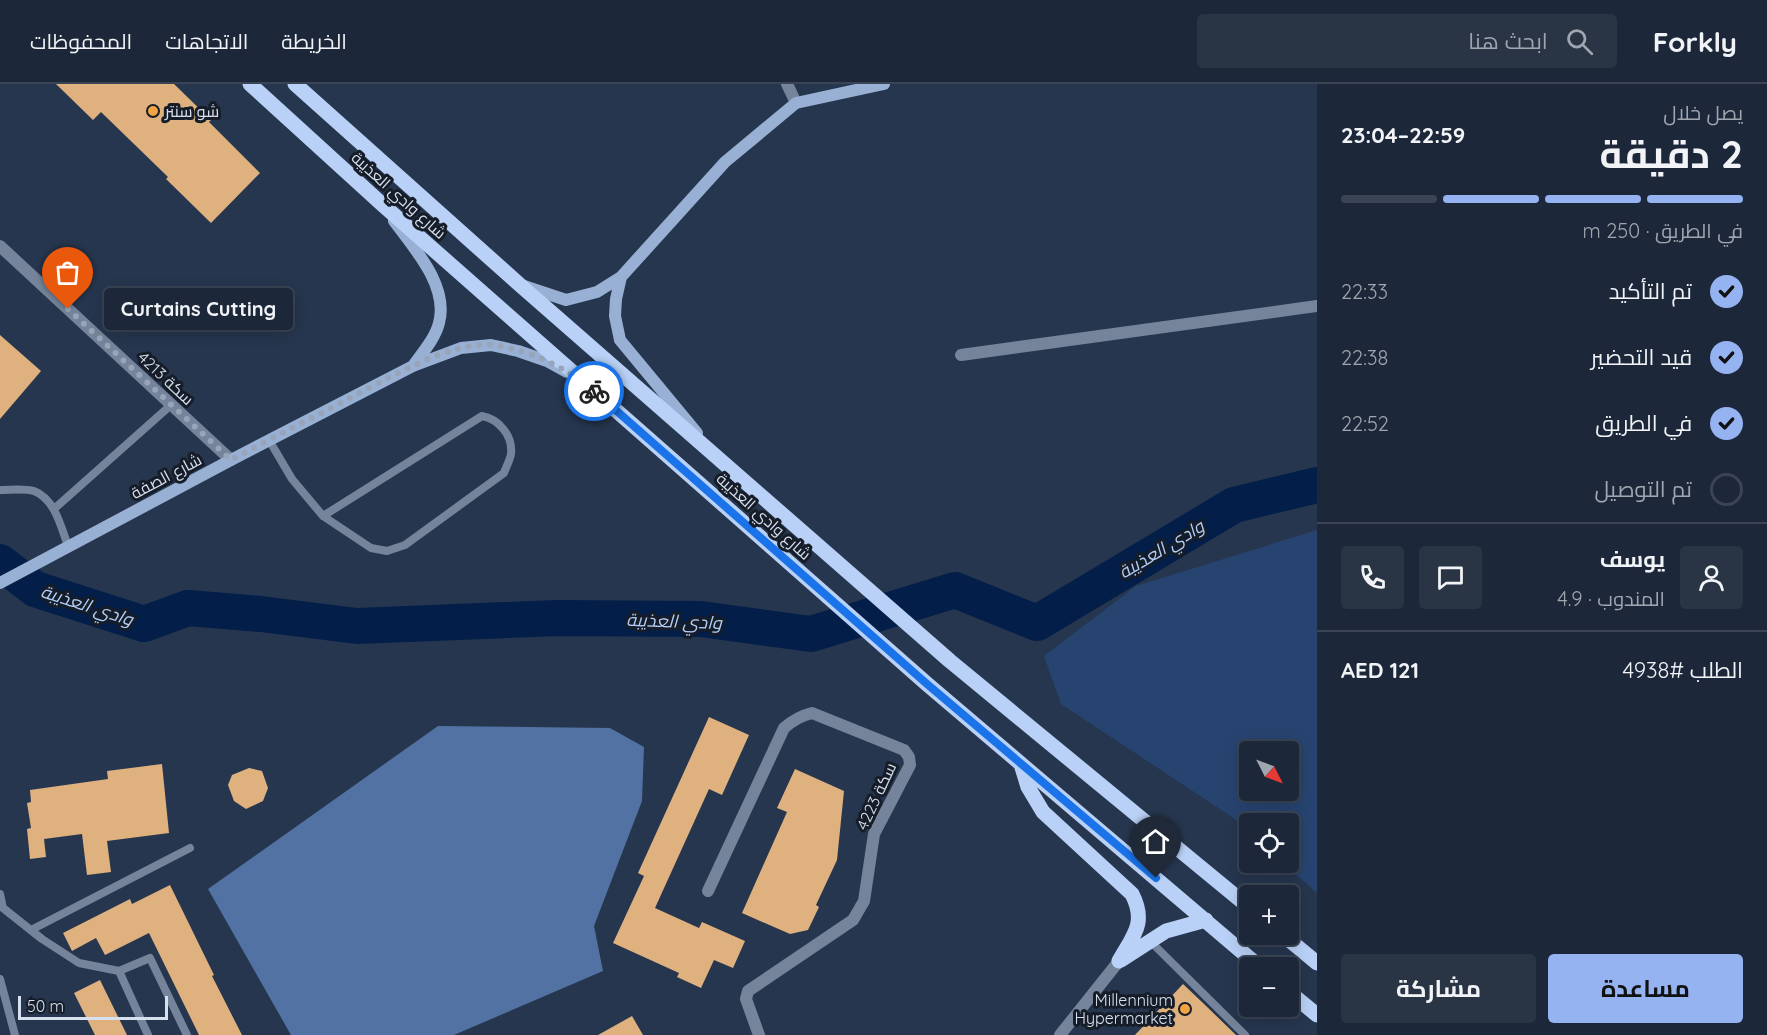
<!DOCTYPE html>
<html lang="ar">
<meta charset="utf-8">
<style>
body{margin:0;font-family:Quicksand,Cairo,sans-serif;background:#293445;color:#f1f3f6;direction:rtl;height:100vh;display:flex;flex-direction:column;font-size:22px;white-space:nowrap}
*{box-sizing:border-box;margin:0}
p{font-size:20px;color:#a0a6af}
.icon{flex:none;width:33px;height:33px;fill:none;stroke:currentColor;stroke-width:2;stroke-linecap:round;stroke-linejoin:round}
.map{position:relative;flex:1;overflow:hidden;direction:ltr}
.drawer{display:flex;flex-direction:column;background:#1c283a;width:450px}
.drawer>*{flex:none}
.needle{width:39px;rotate:132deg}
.controls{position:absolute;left:1239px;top:657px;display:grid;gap:12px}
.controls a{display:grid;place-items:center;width:60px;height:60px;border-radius:6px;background:#1c283a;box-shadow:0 3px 15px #0003,0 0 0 2px #3a4454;font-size:30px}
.scale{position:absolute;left:18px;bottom:15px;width:150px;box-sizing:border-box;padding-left:6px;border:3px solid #d6e0ef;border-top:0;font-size:16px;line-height:21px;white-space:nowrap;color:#d6e0ef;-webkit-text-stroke:4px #161d28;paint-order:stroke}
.pin{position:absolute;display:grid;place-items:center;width:51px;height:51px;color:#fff;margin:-62px -26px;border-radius:50% 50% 50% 0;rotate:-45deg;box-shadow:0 0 6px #0007}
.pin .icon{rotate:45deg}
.courier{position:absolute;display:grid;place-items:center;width:60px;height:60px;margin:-30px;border:4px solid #1a73e8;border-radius:50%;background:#fff;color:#222;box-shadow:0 2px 8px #0007}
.bubble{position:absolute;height:42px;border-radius:6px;background:#1c283a;box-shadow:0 3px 15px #0003,0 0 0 2px #3a4454;font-size:20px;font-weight:700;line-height:42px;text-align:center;direction:rtl}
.summary em{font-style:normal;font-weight:700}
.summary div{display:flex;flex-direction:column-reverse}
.summary{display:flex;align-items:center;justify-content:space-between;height:102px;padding:0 24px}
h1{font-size:39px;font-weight:700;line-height:45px}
.bar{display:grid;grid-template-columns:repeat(4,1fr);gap:9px 6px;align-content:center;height:72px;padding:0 24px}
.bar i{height:8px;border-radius:4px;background:#3a4454}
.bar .current{background:#95b2f1}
.bar p{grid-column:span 4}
.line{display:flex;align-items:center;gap:15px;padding:0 24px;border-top:2px solid #3a4454}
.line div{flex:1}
.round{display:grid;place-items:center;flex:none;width:63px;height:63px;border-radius:6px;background:#293445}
ol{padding:0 24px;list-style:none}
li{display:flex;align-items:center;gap:18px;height:66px}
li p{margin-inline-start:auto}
li .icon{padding:6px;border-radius:50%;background:#95b2f1;color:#111;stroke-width:4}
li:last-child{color:#a0a6af}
li i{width:33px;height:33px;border:3px solid #3a4454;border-radius:50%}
.primary-button{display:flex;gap:12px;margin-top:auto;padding:12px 24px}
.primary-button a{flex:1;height:69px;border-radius:6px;background:#95b2f1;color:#111;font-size:24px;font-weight:700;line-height:69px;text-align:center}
.primary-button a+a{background:#293445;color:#f1f3f6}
header{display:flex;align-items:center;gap:36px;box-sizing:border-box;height:84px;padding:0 30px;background:#1c283a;border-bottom:2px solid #3a4454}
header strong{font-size:28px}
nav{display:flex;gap:33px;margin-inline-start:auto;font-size:21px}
.search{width:420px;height:54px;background:#293445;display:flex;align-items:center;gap:15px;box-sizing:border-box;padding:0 21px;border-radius:6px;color:#a0a6af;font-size:22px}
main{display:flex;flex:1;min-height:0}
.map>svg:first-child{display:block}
.green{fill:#274470;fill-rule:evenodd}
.forest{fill:#5172a2}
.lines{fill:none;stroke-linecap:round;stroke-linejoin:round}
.river{stroke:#031f49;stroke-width:36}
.building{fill:#dfb17f}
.lane{stroke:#75849a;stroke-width:8}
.street{stroke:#75849a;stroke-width:12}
.secondary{stroke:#98b0d3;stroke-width:12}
.primary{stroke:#b9d1f6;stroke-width:15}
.done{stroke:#98a4b7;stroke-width:6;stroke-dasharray:0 10.8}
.route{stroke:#1a73e8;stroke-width:8}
.poi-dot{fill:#f3a442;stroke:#161d28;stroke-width:2}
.labels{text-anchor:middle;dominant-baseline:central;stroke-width:6;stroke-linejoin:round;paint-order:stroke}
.poi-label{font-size:16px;fill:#d6e0ef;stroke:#161d28;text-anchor:start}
.street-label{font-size:16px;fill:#d6e0ef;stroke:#161d28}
.water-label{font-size:18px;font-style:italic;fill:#b1cffa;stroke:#161d28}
</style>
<header>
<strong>Forkly</strong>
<div class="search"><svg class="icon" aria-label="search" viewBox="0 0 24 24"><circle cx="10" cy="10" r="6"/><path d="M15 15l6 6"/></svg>ابحث هنا</div>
<nav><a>الخريطة</a><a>الاتجاهات</a><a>المحفوظات</a></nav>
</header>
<main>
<section class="drawer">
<div class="summary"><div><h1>2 دقيقة</h1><p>يصل خلال</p></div><em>22:59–23:04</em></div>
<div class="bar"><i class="current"></i><i class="current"></i><i class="current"></i><i></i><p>في الطريق · 250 m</p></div>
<ol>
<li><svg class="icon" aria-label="check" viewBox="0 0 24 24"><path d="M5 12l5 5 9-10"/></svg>تم التأكيد<p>22:33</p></li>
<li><svg class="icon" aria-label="check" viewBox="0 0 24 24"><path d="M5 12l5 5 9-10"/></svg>قيد التحضير<p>22:38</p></li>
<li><svg class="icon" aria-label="check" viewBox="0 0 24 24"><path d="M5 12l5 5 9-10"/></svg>في الطريق<p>22:52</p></li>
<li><i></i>تم التوصيل</li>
</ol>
<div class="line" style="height:108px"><a class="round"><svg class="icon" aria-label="person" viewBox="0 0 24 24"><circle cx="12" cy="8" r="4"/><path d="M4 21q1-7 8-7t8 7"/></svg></a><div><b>يوسف</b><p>المندوب · 4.9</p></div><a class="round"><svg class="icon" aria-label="chat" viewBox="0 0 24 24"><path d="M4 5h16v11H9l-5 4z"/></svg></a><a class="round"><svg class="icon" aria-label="phone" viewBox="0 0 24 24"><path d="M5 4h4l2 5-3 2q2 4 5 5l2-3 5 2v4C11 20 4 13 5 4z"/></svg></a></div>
<div class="line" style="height:78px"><div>الطلب #4938</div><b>AED 121</b></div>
<div class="primary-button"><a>مساعدة</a><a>مشاركة</a></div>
</section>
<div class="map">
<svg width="1317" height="951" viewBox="0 0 1317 951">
<rect width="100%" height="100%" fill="#26364e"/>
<path class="green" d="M1317,446V809L1283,779L1288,778V740H1250L1249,749L1232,733L1061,620L1044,572L1136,502ZM1250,668H1288V706H1250Z"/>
<path class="forest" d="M438,642L610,644L644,663L642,717L594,842L603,887L454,951H291L208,805Z"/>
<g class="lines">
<path class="river" d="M0,478L35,505L144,540L188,524L261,530L357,542L557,534L701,535L811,550L955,506L1037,539L1234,421L1317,401"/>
</g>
<path class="building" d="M56,0H174L211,36L209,38L260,89L211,139L166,95L168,93L101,28L93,36Z
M0,251L41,287L0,335Z
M709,633L749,651L722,711L709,705L655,824L699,844L702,838L745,857L733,884L714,876L701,904L677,893L679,889L613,859L644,792L638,789Z
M162,680L169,749L107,757L111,788L87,791L82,750L44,755L46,773L30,775L27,745L31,744L27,719L31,718L30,706L108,695L107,687Z
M249,684L262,687L268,704L263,717L246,725L234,717L228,701L232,691Z
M795,685L844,707L837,776L816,821L819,823L808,846L790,850L742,829L787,728L777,724Z
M170,801L214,891L212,892L242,951H199L149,849L105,871L96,854L72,867L63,849L130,815L132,820Z
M100,896L127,951H95L74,909Z
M1183,900L1203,919L1236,951H1135Z
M632,932L643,951H598Z"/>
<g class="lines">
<path class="lane" d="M269,356L292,395L323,432L371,464L387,467L405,461L504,389C506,383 510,376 511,370C513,352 499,335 482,332L323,432
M0,406C10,406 24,404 34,407C55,415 61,443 68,462
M54,425L171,321
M0,810L3,824L42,855L79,879L119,887L150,874L187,951
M31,846L190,764
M1150,857L1245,951
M119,887L148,951
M0,895L15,951"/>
<path class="street" d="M787,0L796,19
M0,162L231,376
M961,271L1317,222
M708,807L784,644C793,636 800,632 812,629L904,666L909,673L910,681L874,750L864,817L853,836L748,907L746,915L759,951
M1060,951L1119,877"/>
<path class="secondary" d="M394,137C414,164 449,202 439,239C435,255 422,269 413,282
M621,193L616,215L615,232L620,256L697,349
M524,202L566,216L597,208L621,193L725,78L796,19L884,0
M0,499L231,376L413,282L461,264L491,261L518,267L547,277L567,288"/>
<path class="primary" d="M250,0L384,122L927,600L1261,884
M295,0L520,201L950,577L1250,824
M1021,680L1028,703L1043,728L1132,810C1147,839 1133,852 1119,877
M1282,850L1317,879
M1121,876L1166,847L1206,836
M1288,907L1317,931"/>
</g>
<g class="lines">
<path class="done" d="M68,225L231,376C268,356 306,337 344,317C382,298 448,257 492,261C528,265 567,284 594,307"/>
<path class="route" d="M594,307L927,600L1156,794"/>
</g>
<g class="poi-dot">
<circle cx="153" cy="27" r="6"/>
<circle cx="1185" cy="925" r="6"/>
</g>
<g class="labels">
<g class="poi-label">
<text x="165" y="27">شو سنتر</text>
<text x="1173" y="916" text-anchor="end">Millennium<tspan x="1173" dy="18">Hypermarket</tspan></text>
</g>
<g class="street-label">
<text transform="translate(399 111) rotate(42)">شارع وادي العذيبة</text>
<text transform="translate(166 294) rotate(43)">سكة 4213</text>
<text transform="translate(166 392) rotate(-28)">شارع الصفة</text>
<text transform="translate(764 432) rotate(42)">شارع وادي العذيبة</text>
<text transform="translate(876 712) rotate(-65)">سكة 4223</text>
</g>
<g class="water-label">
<text transform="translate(1161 465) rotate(-31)">وادي العذيبة</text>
<text transform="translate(87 521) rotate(18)">وادي العذيبة</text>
<text transform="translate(674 537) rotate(2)">وادي العذيبة</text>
</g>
</g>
</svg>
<div class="controls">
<a><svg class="needle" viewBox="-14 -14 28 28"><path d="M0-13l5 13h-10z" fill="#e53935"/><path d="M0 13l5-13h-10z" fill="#a0a6af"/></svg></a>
<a><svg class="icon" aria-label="locate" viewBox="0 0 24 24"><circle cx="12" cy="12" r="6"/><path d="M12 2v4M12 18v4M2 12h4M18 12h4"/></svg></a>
<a>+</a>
<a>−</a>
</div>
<div class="scale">50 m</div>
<div class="pin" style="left:68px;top:225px;background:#ea580c"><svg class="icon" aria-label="bag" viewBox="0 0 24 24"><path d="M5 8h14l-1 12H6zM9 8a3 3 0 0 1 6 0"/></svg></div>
<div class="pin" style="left:1156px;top:794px;background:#1f2937"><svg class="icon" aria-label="home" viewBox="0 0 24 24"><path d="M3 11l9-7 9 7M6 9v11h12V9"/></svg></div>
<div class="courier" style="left:594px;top:307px"><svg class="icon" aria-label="bike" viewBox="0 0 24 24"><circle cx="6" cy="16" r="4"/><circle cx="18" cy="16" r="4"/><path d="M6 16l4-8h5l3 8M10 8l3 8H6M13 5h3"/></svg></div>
<div class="bubble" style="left:104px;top:204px;width:189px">Curtains Cutting</div>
</div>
</main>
